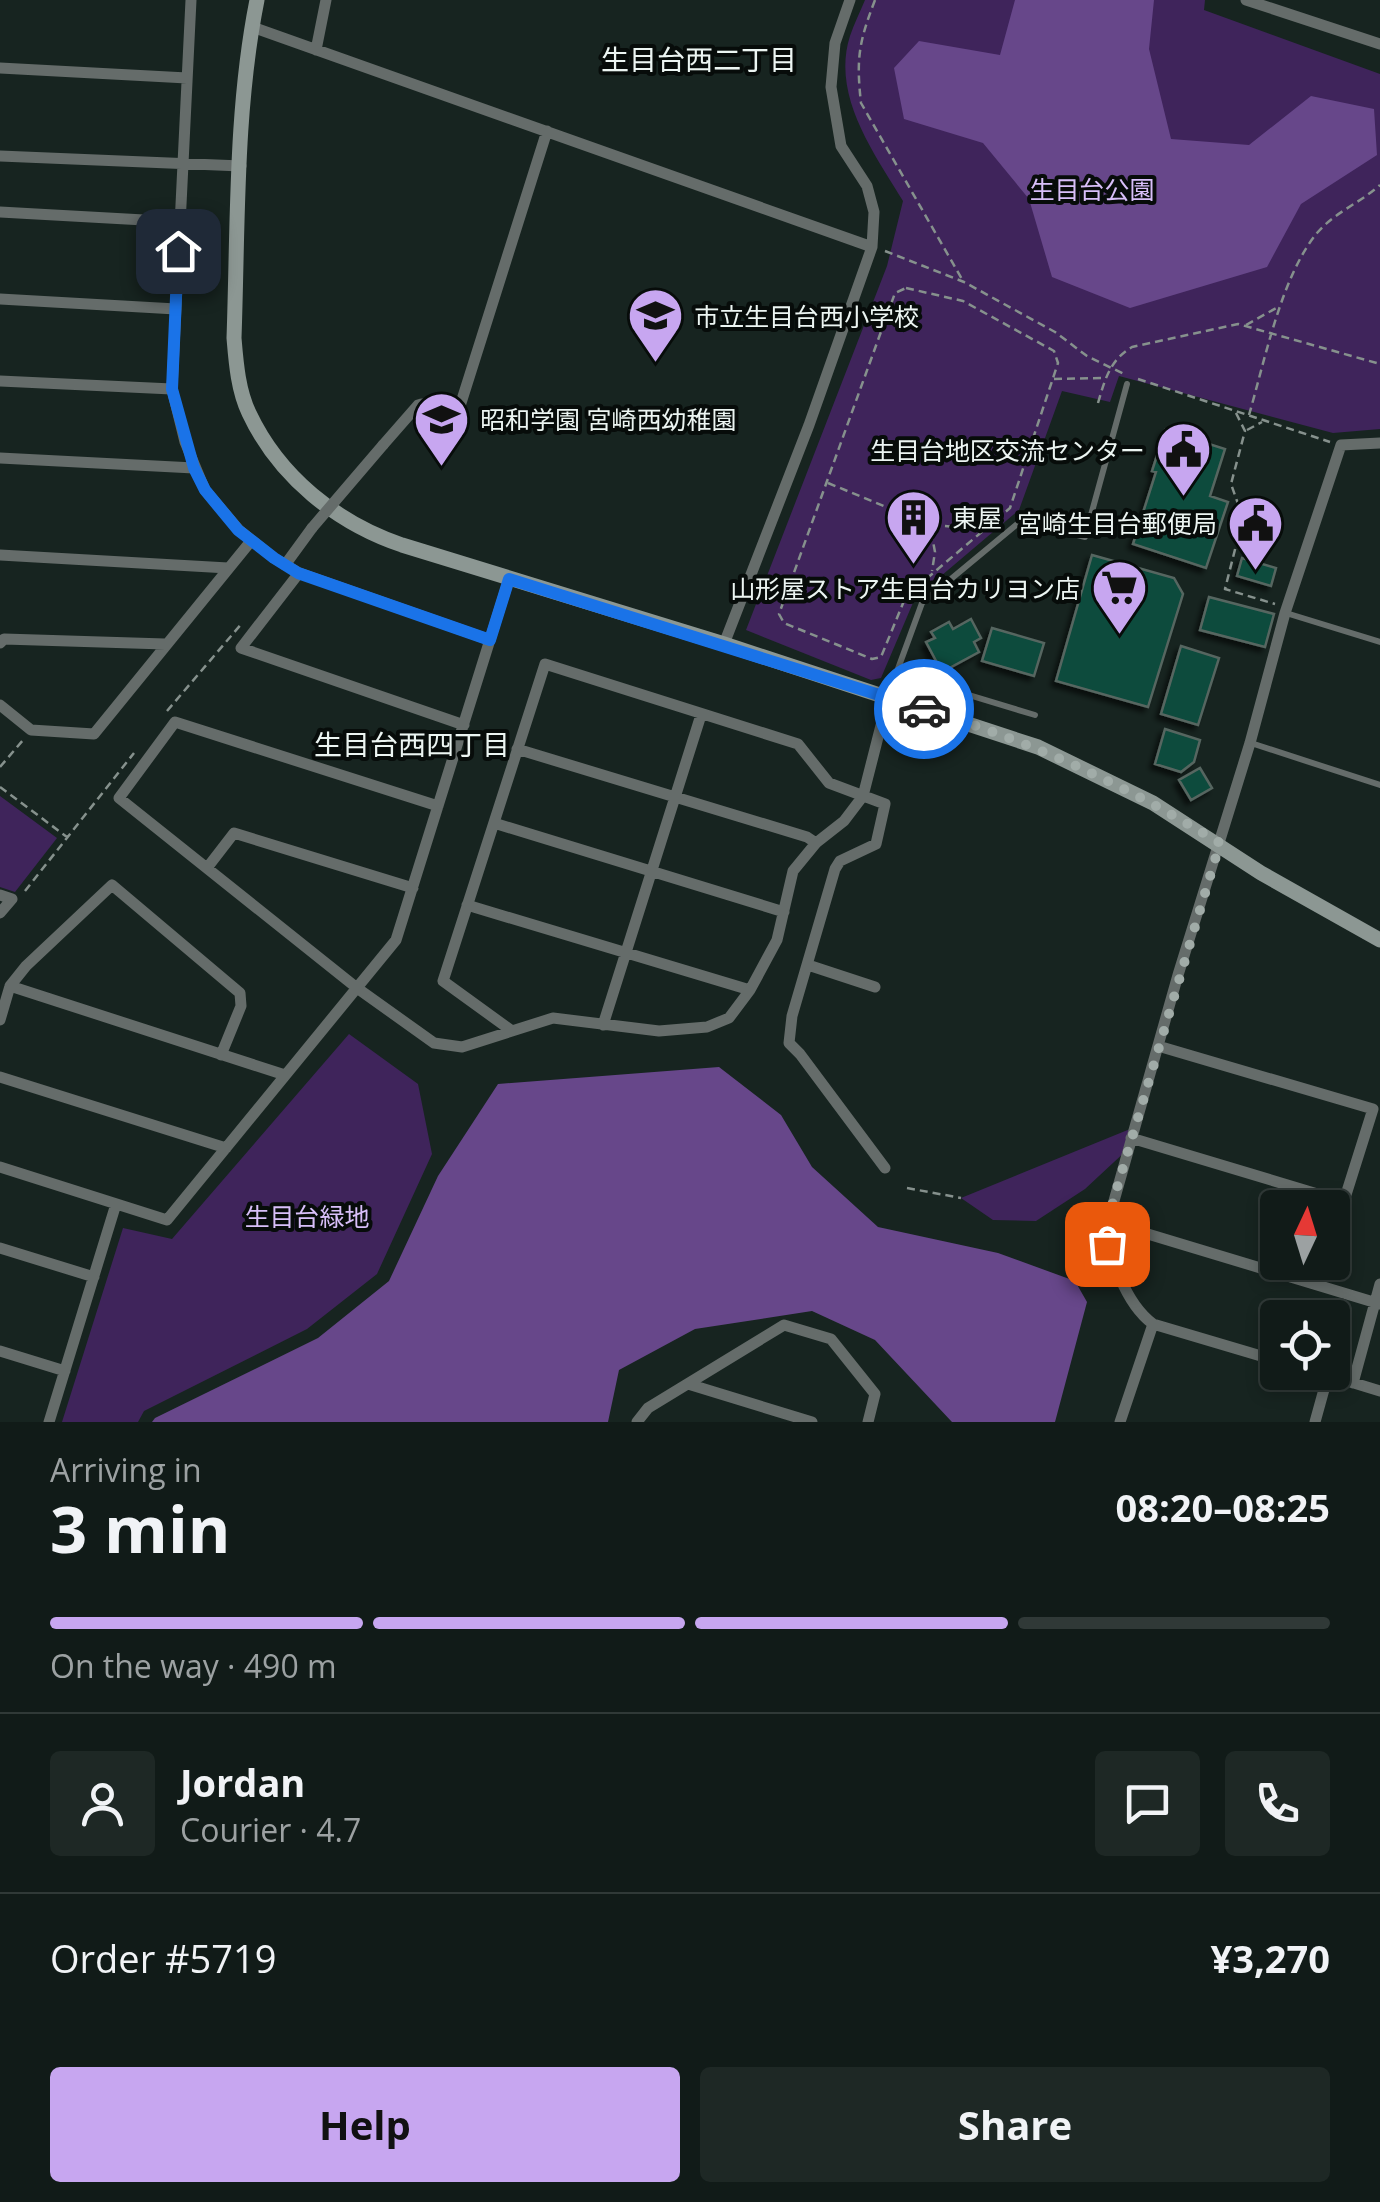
<!DOCTYPE html>
<meta charset="utf-8">
<style>
body{margin:0;font-family:"Open Sans","Noto Sans JP",sans-serif;background:#1e2825;color:#f1f3f6;height:100vh;display:flex;flex-direction:column;font-size:38px;white-space:nowrap}
*{box-sizing:border-box;margin:0}
p{font-size:32px;color:#9ca1a2}
.icon{flex:none;width:55px;height:55px;fill:none;stroke:currentColor;stroke-width:2;stroke-linecap:round;stroke-linejoin:round}
.map{position:relative;height:1422px;overflow:hidden}
.drawer{display:flex;flex-direction:column;background:#111b18;flex:1}
.drawer>*{flex:none}
.needle{width:65px;rotate:4deg}
.tools{position:absolute;left:1260px;top:1190px;display:grid;gap:20px}
.tools a{display:grid;place-items:center;width:90px;height:90px;border-radius:10px;background:#111b18;box-shadow:0 5px 15px #0003,0 0 0 2px #303937;font-size:50px}
.pin{position:absolute;display:grid;place-items:center;width:85px;height:85px;color:#fff;margin:-42px;border-radius:20px;box-shadow:0 5px 15px #0006}
.courier{position:absolute;display:grid;place-items:center;width:100px;height:100px;margin:-50px;border:8px solid #1a73e8;border-radius:50%;background:#fff;color:#222;box-shadow:0 2px 12px #0007}
.summary em{font-style:normal;font-weight:700}
.summary div{display:flex;flex-direction:column-reverse}
.summary{display:flex;align-items:center;justify-content:space-between;height:170px;padding:0 50px}
h1{font-size:65px;font-weight:700;line-height:75px}
.bar{display:grid;grid-template-columns:repeat(4,1fr);gap:15px 10px;align-content:center;height:120px;padding:0 50px}
.bar i{height:12px;border-radius:8px;background:#303937}
.bar .current{background:#c7a6f0}
.bar p{grid-column:span 4}
.line{display:flex;align-items:center;gap:25px;padding:0 50px;border-top:2px solid #303937}
.line div{flex:1}
.round{display:grid;place-items:center;flex:none;width:105px;height:105px;border-radius:10px;background:#1e2825}
.cta{display:flex;gap:20px;margin-top:auto;padding:20px 50px}
.cta a{flex:1;height:115px;border-radius:10px;background:#c7a6f0;color:#111;font-size:40px;font-weight:700;line-height:115px;text-align:center}
.cta a+a{background:#1e2825;color:#f1f3f6}
.map>svg:first-child{display:block}
.green{fill:#3f245b}
.forest{fill:#67478a}
.building{fill:#0c4b3d;stroke:#576661;stroke-width:2.5;filter:url(#shadow)}
.lines{fill:none;stroke-linecap:round;stroke-linejoin:round}
.path{stroke:#86918d;stroke-width:2.5;stroke-dasharray:8 5;stroke-linecap:butt}
.lane{stroke:#656c6a;stroke-width:6}
.street{stroke:#656c6a;stroke-width:11}
.secondary{stroke:#8c9793;stroke-width:15}
.street-bridge{stroke:#656c6a;stroke-width:11}
.done{stroke:#a1aca8;stroke-width:10;stroke-dasharray:0 18}
.route{stroke:#1a73e8;stroke-width:12}
.labels{text-anchor:middle;dominant-baseline:central;stroke-width:8;stroke-linejoin:round;paint-order:stroke}
.park-label{font-size:25px;fill:#d8bff9;stroke:#070c0a}
.poi-label{font-size:25px;fill:#ecf5f2;stroke:#070c0a;text-anchor:start}
.neighbourhood-label{font-size:28px;fill:#ecf5f2;stroke:#070c0a}
</style>
<div class="map">
<svg width="1380" height="1422" viewBox="0 0 1380 1422">
<defs>
<filter id="shadow"><feDropShadow dx="-4.5" dy="4.5" stdDeviation="2.5" flood-color="#0009"/></filter>
</defs>
<rect width="100%" height="100%" fill="#172420"/>
<path class="green" d="M865,0H1205L1204,10L1380,74V429L1333,433L1119,376L1110,402L1062,391L1019,510L915,598L881,678L871,680L746,630L887,266L903,201C874,153 831,95 850,36C854,24 860,12 865,0Z
M0,796L57,838L15,892L0,887Z
M349,1034L418,1084L432,1154L377,1274L307,1329L144,1411L138,1422H62L123,1228L172,1239Z
M1135,1127L1128,1149L1085,1189L1036,1221L993,1220L961,1198Z"/>
<path class="forest" d="M1015,0H1154L1149,49L1171,139L1249,145L1311,96L1374,109L1377,155L1301,204L1267,267L1130,308L1052,277L1029,199L983,143L904,119L894,68L919,41L1000,55Z
M719,1067L781,1115L812,1167L878,1227L998,1253L1075,1281L1087,1302L1055,1422H952L875,1340L812,1311L695,1329L619,1370L608,1422H152L155,1418L318,1338L389,1281L438,1176L498,1084Z"/>
<path class="building" d="M1165,430L1225,449L1210,496L1228,502L1206,568L1133,544L1156,472L1152,471Z
M1092,555L1174,578L1183,594L1148,707L1056,681Z
M1242,558L1276,568L1271,586L1237,576Z
M1209,597L1274,614L1265,647L1200,630Z
M971,619L981,638L974,642L979,652L942,672L926,642L935,638L931,632L949,622L953,629Z
M992,628L1044,643L1034,676L982,661Z
M1181,646L1219,658L1198,725L1161,714Z
M1165,729L1200,740L1194,762L1181,772L1155,764Z
M1200,768L1212,788L1191,800L1179,780Z"/>
<g class="lines">
<path class="path" d="M875,0C859,42 856,58 861,103L963,281
M885,251L964,282L1055,332L1087,356L1126,375
M906,288L963,301L1054,351L1058,363L1010,508L906,596L881,657L872,659L784,623L779,614L895,293Z
M1246,325L1278,307
M1054,379L1106,378
M1138,379L1330,442
M1098,403C1105,379 1110,360 1132,347L1238,324L1380,364
M1236,413L1245,431L1231,484L1243,518L1225,589L1275,604
M1249,415C1265,360 1281,277 1317,233C1335,212 1360,203 1380,185
M1247,430L1262,422
M828,483L930,525L935,552L932,571
M932,525L983,529
M167,711L243,622
M0,767L24,739
M0,787L67,837
M25,891L134,753
M907,1188L961,1198"/>
<path class="lane" d="M1286,613L1380,642
M896,673L1035,715
M888,696L922,603L1022,520L1085,537L1127,384
M1251,743L1380,785"/>
<path class="street" d="M191,0L172,389L185,442L205,490L239,530L274,558L299,573L490,640
M1246,0L1380,44
M252,27L872,247
M316,50L326,0
M0,68L187,78
M0,156L241,166
M0,212L180,222
M0,299L176,309
M0,381L172,389
M383,445L418,405C432,399 447,418 460,406L547,131
M0,458L194,468
M0,555L228,568
M285,565L312,528
M299,573L241,648L464,725
M0,643L4,639L165,644
M724,644L809,425L872,247L874,212L867,186L841,146L831,87L835,43L850,0
M0,705L31,730L94,734L251,541
M517,749L807,837L816,843
M438,806L175,722L119,798L357,988L434,1043L462,1047L553,1018L659,1031L707,1027L729,1018L750,990L777,940L793,871L816,843L844,821L863,796L888,698
M494,823L784,912
M207,868L234,833L413,888
M0,895L12,899L0,913
M467,905L750,990
M808,965L875,987
M10,986L285,1075
M0,1020L10,986L26,966L112,885L240,993L241,1006L221,1055
M603,1025L701,715
M512,1031L443,981L545,664L798,744L829,783L885,804L876,844L840,861L835,869L792,1016L789,1043L800,1054L885,1168
M1158,1046L1373,1109L1332,1239
M0,1077L226,1148
M1131,1138L1344,1202
M0,1167L167,1220L396,940L509,579
M1108,1222L1380,1304
M0,1248L94,1277
M1318,1285L1325,1262
M0,1351L65,1371
M1278,1361L1153,1324C1126,1304 1107,1254 1108,1222L1178,975L1250,743L1285,613L1341,445L1380,443
M1318,1372L1380,1391
M1353,1383L1380,1284
M688,1384L812,1422
M49,1422L116,1204
M637,1422L648,1408L784,1325L831,1339L875,1394L868,1422
M1120,1422L1153,1324
M1315,1422L1328,1375"/>
<path class="secondary" d="M257,0C235,110 238,226 234,338C236,362 238,390 249,413C279,477 337,523 402,545L724,644L1038,747L1153,803L1261,873L1380,940"/>
<path class="street-bridge" d="M312,528L383,445"/>
</g>
<g class="lines">
<path class="done" d="M924,709C1035,743 1121,783 1220,843L1114,1198L1108,1222L1107,1244"/>
<path class="route" d="M178,251L172,389L194,468L205,490L238,530L274,558L298,573L490,640L509,579L924,709"/>
</g>
<defs>
<symbol id="school-pin" viewBox="-11 -11 22 30"><path d="M0 17L-7.5 6A9.5 9.5 0 1 1 7.5 6Z" fill="#c7a6f0" stroke="#070c0a"/><path d="M0-5L7-2L0 1L-7-2ZM-4 1L0 2.5L4 1V4Q0 6-4 4Z" fill="#111"/></symbol>
<symbol id="civic-pin" viewBox="-11 -11 22 30"><path d="M0 17L-7.5 6A9.5 9.5 0 1 1 7.5 6Z" fill="#c7a6f0" stroke="#070c0a"/><path d="M-.6-6.5H3V-4.5H.6V-3L4-1V1h2V6H-6V1h2V-1L-.6-3ZM-1.2 2.5V6h2.4V2.5Z" fill="#111"/></symbol>
<symbol id="building-pin" viewBox="-11 -11 22 30"><path d="M0 17L-7.5 6A9.5 9.5 0 1 1 7.5 6Z" fill="#c7a6f0" stroke="#070c0a"/><path d="M-4-6H4V6H1V3H-1V6H-4ZM-2.5-4.3h1.7v1.8h-1.7ZM.8-4.3h1.7v1.8H.8ZM-2.5-1h1.7V.8h-1.7ZM.8-1h1.7V.8H.8Z" fill="#111"/></symbol>
<symbol id="supermarket-pin" viewBox="-11 -11 22 30"><path d="M0 17L-7.5 6A9.5 9.5 0 1 1 7.5 6Z" fill="#c7a6f0" stroke="#070c0a"/><path d="M-6-5.5h2.5l.6 2H6L4.5 2H-2.5L-4.4-4H-6ZM-1.5 3.2a1.3 1.3 0 1 0 .1 0ZM3 3.2a1.3 1.3 0 1 0 .1 0Z" fill="#111"/></symbol>
</defs>
<g fill-rule="evenodd">
<use href="#school-pin" x="624" y="284" width="63" height="86"/>
<use href="#school-pin" x="410" y="388" width="63" height="86"/>
<use href="#civic-pin" x="1152" y="418" width="63" height="86"/>
<use href="#building-pin" x="882" y="486" width="63" height="86"/>
<use href="#civic-pin" x="1224" y="492" width="63" height="86"/>
<use href="#supermarket-pin" x="1088" y="556" width="63" height="86"/>
</g>
<g class="labels">
<g class="park-label">
<text x="1092" y="189">生目台公園</text>
<text x="307" y="1216">生目台緑地</text>
</g>
<g class="poi-label">
<text x="694" y="316">市立生目台西小学校</text>
<text x="480" y="419">昭和学園 宮崎西幼稚園</text>
<text x="1145" y="450" text-anchor="end">生目台地区交流センター</text>
<text x="952" y="517">東屋</text>
<text x="1217" y="523" text-anchor="end">宮崎生目台郵便局</text>
<text x="1080" y="588" text-anchor="end">山形屋ストア生目台カリヨン店</text>
</g>
<g class="neighbourhood-label">
<text x="699" y="59">生目台西二丁目</text>
<text x="412" y="744">生目台西四丁目</text>
</g>
</g>
</svg>
<div class="tools">
<a><svg class="needle" viewBox="-14 -14 28 28"><path d="M0-13l5 13h-10z" fill="#e53935"/><path d="M0 13l5-13h-10z" fill="#9ca1a2"/></svg></a>
<a><svg class="icon" aria-label="locate" viewBox="0 0 24 24"><circle cx="12" cy="12" r="6"/><path d="M12 2v4M12 18v4M2 12h4M18 12h4"/></svg></a>
</div>
<div class="pin" style="left:1107px;top:1244px;background:#ea580c"><svg class="icon" aria-label="bag" viewBox="0 0 24 24"><path d="M5 8h14l-1 12H6zM9 8a3 3 0 0 1 6 0"/></svg></div>
<div class="pin" style="left:178px;top:251px;background:#1f2937"><svg class="icon" aria-label="home" viewBox="0 0 24 24"><path d="M3 11l9-7 9 7M6 9v11h12V9"/></svg></div>
<div class="courier" style="left:924px;top:709px"><svg class="icon" aria-label="car" viewBox="0 0 24 24"><path d="M5 17H2v-5l4-1 3-4h7l3 4 3 1v5h-3M9 17h6M6 11h13"/><circle cx="7" cy="17" r="2"/><circle cx="17" cy="17" r="2"/></svg></div>
</div>
<section class="drawer">
<div class="summary"><div><h1>3 min</h1><p>Arriving in</p></div><em>08:20–08:25</em></div>
<div class="bar"><i class="current"></i><i class="current"></i><i class="current"></i><i></i><p>On the way · 490 m</p></div>
<div class="line" style="height:180px"><a class="round"><svg class="icon" aria-label="person" viewBox="0 0 24 24"><circle cx="12" cy="8" r="4"/><path d="M4 21q1-7 8-7t8 7"/></svg></a><div><b>Jordan</b><p>Courier · 4.7</p></div><a class="round"><svg class="icon" aria-label="chat" viewBox="0 0 24 24"><path d="M4 5h16v11H9l-5 4z"/></svg></a><a class="round"><svg class="icon" aria-label="phone" viewBox="0 0 24 24"><path d="M5 4h4l2 5-3 2q2 4 5 5l2-3 5 2v4C11 20 4 13 5 4z"/></svg></a></div>
<div class="line" style="height:130px"><div>Order #5719</div><b>¥3,270</b></div>
<div class="cta"><a>Help</a><a>Share</a></div>
</section>
